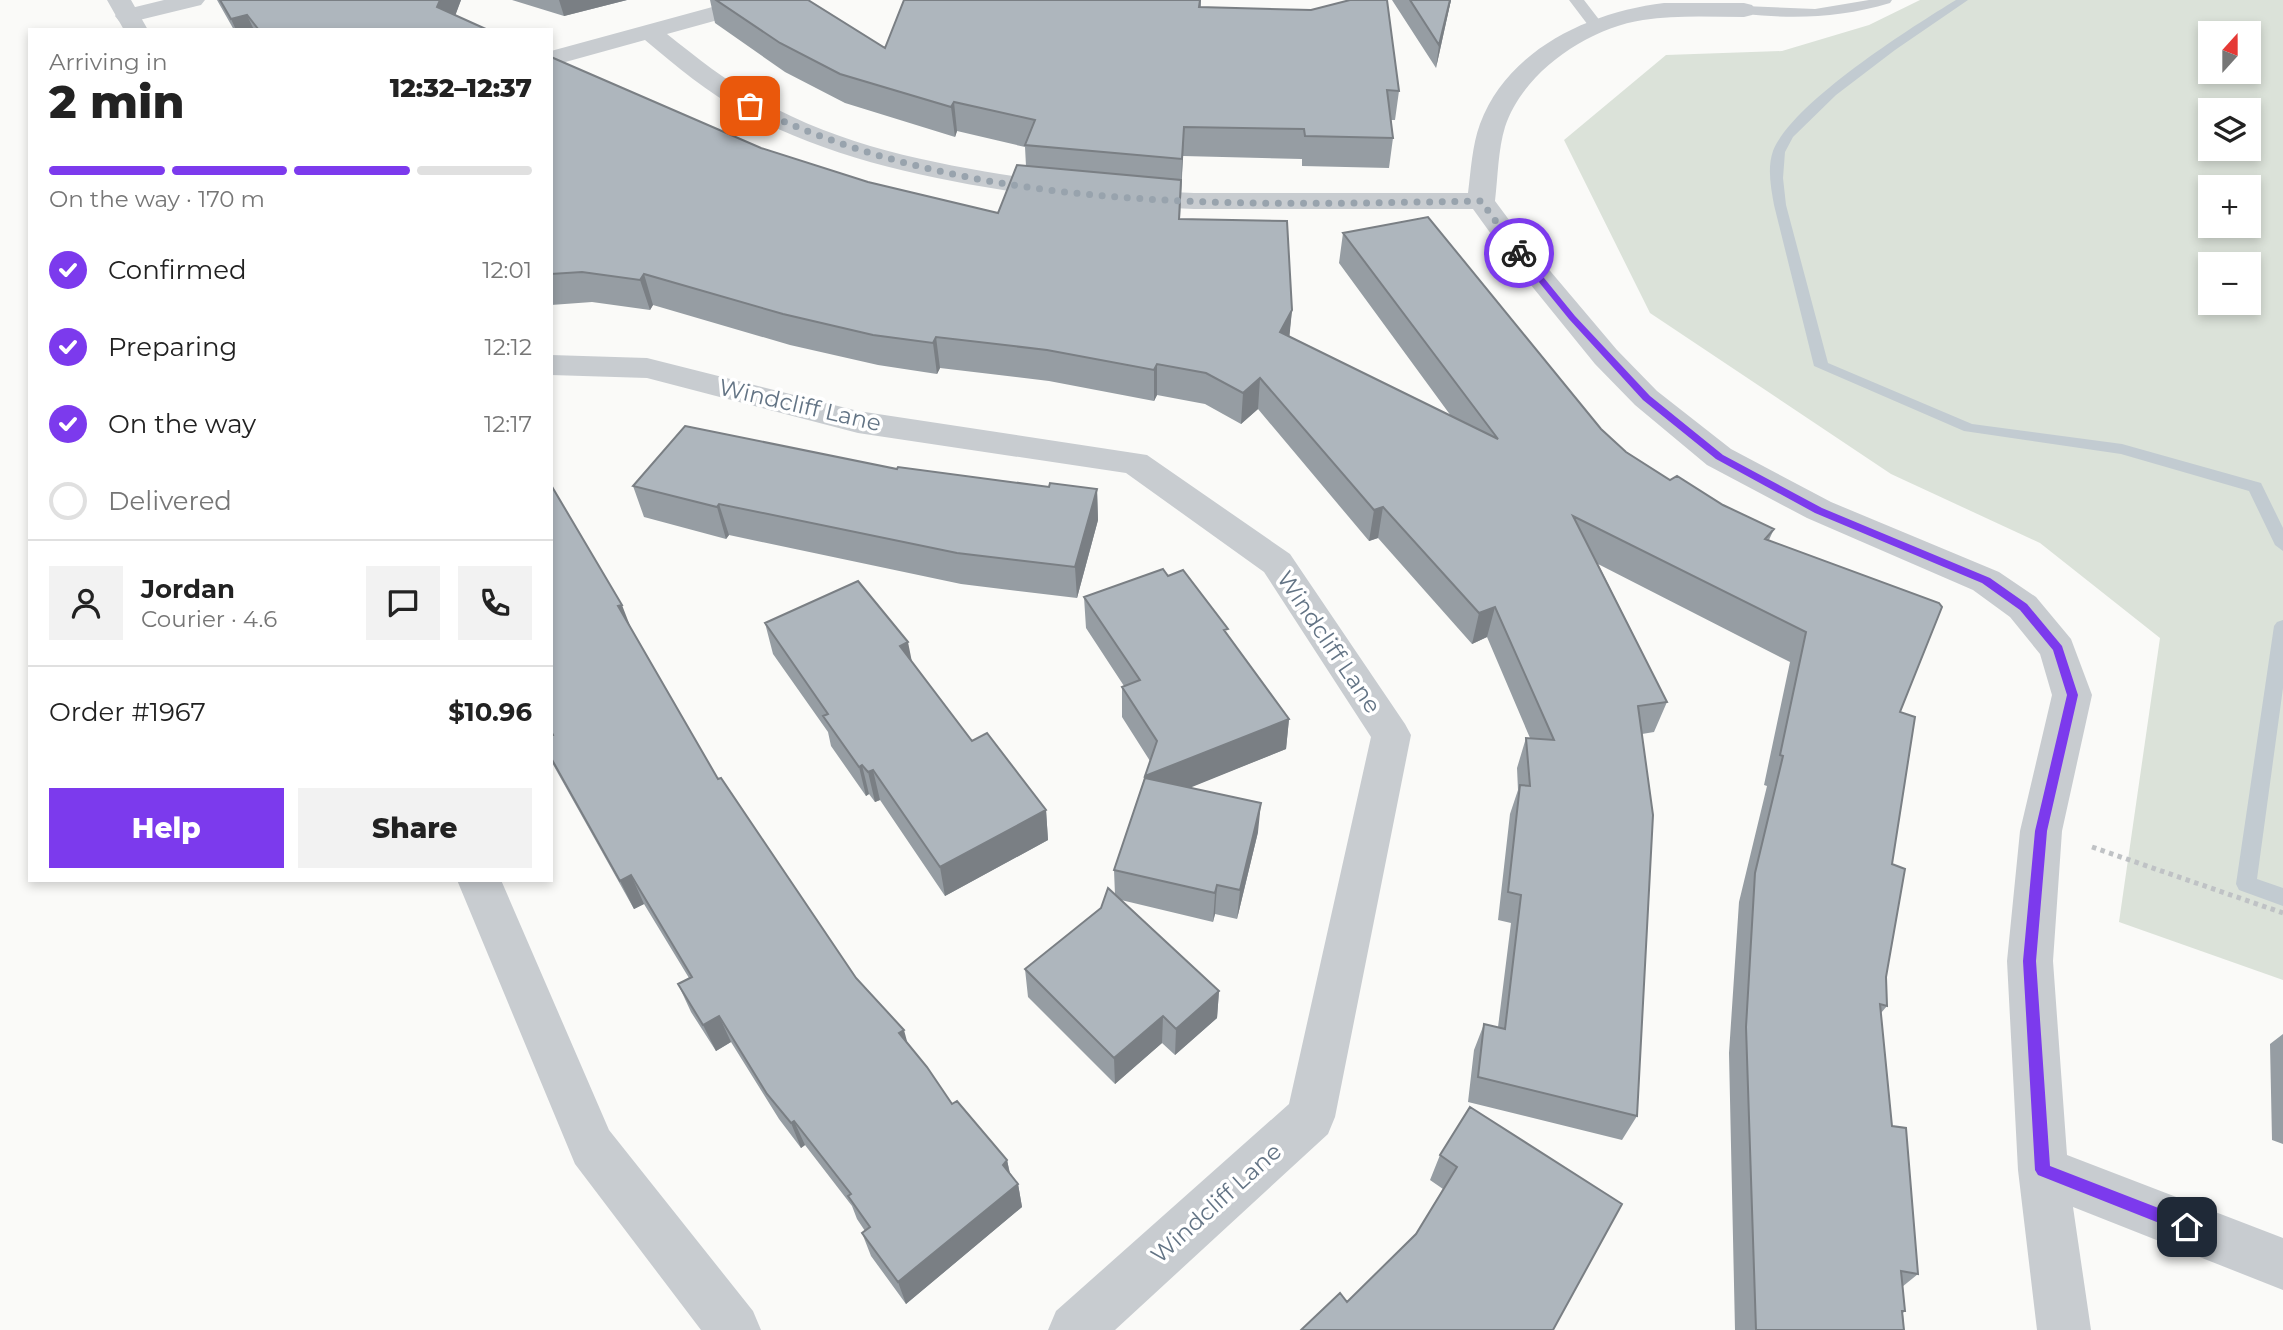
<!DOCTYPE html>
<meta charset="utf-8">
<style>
body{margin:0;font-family:Montserrat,sans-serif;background:#f2f2f2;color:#222;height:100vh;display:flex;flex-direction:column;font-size:26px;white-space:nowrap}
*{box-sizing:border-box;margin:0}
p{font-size:23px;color:#767676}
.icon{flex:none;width:38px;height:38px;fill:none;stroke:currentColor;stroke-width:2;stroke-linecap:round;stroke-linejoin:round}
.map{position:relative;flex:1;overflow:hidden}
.side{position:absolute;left:28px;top:28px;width:525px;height:854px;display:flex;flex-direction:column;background:#fff;border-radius:0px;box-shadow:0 4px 10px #0003}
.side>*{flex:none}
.needle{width:46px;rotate:21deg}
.tools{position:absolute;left:2198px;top:21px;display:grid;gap:14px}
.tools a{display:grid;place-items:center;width:63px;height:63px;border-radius:0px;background:#fff;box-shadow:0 4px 10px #0003;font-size:35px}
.pin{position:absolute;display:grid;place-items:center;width:60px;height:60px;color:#fff;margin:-30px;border-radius:14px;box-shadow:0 4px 10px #0006}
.courier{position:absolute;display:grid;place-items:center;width:70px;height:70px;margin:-35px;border:5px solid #7c3aed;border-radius:50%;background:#fff;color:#222;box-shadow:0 2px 9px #0007}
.summary em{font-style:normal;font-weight:800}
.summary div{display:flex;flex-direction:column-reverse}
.summary{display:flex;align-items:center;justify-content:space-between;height:119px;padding:0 21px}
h1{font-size:46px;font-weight:800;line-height:52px}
.bar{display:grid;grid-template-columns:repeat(4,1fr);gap:10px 7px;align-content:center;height:84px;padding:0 21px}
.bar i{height:9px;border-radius:5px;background:#e0e0e0}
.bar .active{background:#7c3aed}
.bar p{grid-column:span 4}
.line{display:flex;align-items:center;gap:18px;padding:0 21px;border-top:2px solid #e0e0e0}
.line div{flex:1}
.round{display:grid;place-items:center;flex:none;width:74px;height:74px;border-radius:0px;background:#f2f2f2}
ol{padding:0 21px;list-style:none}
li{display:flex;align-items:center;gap:21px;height:77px}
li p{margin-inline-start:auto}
li .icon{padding:7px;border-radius:50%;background:#7c3aed;color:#fff;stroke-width:4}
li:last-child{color:#767676}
li i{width:38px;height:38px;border:4px solid #e0e0e0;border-radius:50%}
.button{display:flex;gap:14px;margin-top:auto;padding:14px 21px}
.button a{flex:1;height:80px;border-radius:0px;background:#7c3aed;color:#fff;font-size:28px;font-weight:800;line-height:80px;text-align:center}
.button a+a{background:#f2f2f2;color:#222}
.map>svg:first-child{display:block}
.green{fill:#dbe2d9;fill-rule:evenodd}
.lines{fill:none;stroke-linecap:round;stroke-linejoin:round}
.stream{fill:#c2cbd1;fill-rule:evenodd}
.path{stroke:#bfc2c5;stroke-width:5;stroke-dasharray:4.5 4.5;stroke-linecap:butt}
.service{fill:#c8ccd0;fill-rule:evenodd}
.minor{fill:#c8ccd0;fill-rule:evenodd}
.tertiary{fill:#c8ccd0;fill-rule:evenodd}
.wall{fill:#969da3}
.shaded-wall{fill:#7a7f84}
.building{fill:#aeb6bd;stroke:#7a7f84;stroke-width:2}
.route{fill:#7c3aed}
.done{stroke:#98a3ad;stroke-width:7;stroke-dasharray:0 12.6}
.labels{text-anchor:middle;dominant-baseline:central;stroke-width:7;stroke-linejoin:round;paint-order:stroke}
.street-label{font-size:23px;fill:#637485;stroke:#fff}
</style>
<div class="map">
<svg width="2283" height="1330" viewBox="0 0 2283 1330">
<rect width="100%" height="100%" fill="#fafaf8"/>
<path class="green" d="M1920,0H2283V980L2119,922L2160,638L2040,543L1891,474L1650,313L1564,140L1666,55L1782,51L1869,25ZM2210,33H2249V72H2210ZM2210,110H2249V149H2210ZM2210,187H2249V226H2210ZM2210,264H2249V303H2210Z"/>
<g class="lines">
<path class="stream" d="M1956,0H1968L1895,50L1836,95L1793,137L1785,152L1783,178L1786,205L1828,363L1972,424L2122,444L2261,483L2283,528V551L2275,545L2249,491L2121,454L1964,431L1814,366L1774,205C1771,188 1767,168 1773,151C1792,103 1910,28 1956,0Z
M2283,620V688L2257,879L2283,888V906L2239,890L2236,884L2274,626L2277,622Z"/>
<path class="path" d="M2092,847L2283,913"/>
<path class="service" d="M1569,0H1584L1604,26L1601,29H1591Z
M1869,0H1892L1890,3C1840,18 1795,19 1744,14L1737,10L1744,6L1815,9Z"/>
<path class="minor" d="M164,0H205L201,5L127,23L119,21L115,16L119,11Z
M738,0H776L772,5L667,34C696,57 726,81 758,99C850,152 957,168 1060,183L1070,185L1074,191L1070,197L1060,199C952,183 841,165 744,112C708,93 676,66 645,40L551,66V51Z
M1664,3H1744L1752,5L1756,10L1752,15L1744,17C1710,17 1676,15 1643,20C1588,28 1523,72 1505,127C1498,150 1498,176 1495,201L1524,240L1617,350L1657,391L1731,449L1831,502L1999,572L2036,597L2071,639L2092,695L2062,831L2053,961L2067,1155L2283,1238V1290L2073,1207L2091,1330H2037L2018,1170L2007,961L2020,831L2052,695L2040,654L2010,617L1973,590L1807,518L1707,465L1635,405L1595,364L1504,252L1473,209H1194L1127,206L1117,204L1113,198L1117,192L1127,190L1194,193H1468C1471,170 1472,146 1480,124C1508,49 1590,12 1664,3Z
M551,355L647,358L858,411L1147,455L1290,554L1405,724L1411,735L1335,1117L1328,1134L1115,1330H1048L1056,1311L1289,1104L1371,737L1264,572L1126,473L858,433L647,378L551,375Z"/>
<path class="tertiary" d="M107,0H131L148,30H124Z
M457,880H501L609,1130L753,1311L761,1330H701L575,1164Z"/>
</g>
<path class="wall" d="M217,0H461L455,15L488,30H234Z
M512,0H627L564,16Z
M710,0H808L885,48L904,0H1201V7L1399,91L1395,120H1391L1393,138L1389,168L1302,166V159L1183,156L1180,219L1292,310L1289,336L1451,416L1339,263L1343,233L1601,429L1626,452L1670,480L1774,529L1769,540L1900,712L1886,977L1887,1006L1881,1013L1892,1126L1918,1274L1902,1287L1905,1311L1903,1313L1904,1330H1735L1729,1053L1739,902L1767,786L1764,785L1790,662L1598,564L1667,702L1654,732L1642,734L1637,1116L1622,1140L1468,1102L1474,1050L1484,1024L1498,1027L1511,923L1498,920L1510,814L1518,790L1517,768L1526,738H1530L1487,637L1472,644L1378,538L1369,541L1258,409L1241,424L1205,404L1157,395L1154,401L1049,381L940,368L937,374L878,365L790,345L653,305L650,310L592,302L551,305V57L761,148L868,182L998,213L1026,166L1025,147L957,131L955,137L845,103L785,72L715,23Z
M1392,0H1451L1436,68Z
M897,469L1049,487L1097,489L1098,520L1077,598L961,584L729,535L726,539L644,517L633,486Z
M1168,576L1227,635L1289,719L1286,749L1190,787L1258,832L1237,919L1215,914L1213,922L1121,900L1219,991L1217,1018L1175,1055L1162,1043L1115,1084L1028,997L1025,969L1101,908L1115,895L1114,870L1150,761L1122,717V687L1124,686L1086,628L1084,597Z
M765,623L912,662L972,741L1046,810L1048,840L945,896L880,800L875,802L869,794L866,796L831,746L828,732L773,654Z
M632,630L718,779L856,978L952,1104L1007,1160L1010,1173L1018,1184L1022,1207L906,1304L871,1256L862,1233L865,1231L857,1219L852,1206L805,1145L801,1148L779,1119L731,1042L716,1051L691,1012L678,984L689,978L644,904L634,909L551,761V736L553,735Z
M2283,1034V1144L2272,1140L2270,1044Z
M1470,1107L1553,1330L1347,1302L1416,1234L1443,1189L1430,1180L1440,1155Z"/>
<path class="shaded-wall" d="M440,0H461L450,30L437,7Z
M559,0H627L564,16Z
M1450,0H1451L1436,68L1439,45Z
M247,15L254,30H236L231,19Z
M954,102L957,131L955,137L951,107Z
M1184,127L1183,156L1181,189L1182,159Z
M644,274L653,305L650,310L640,280Z
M1292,310L1289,341L1280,332Z
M936,337L940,368L937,374L933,343Z
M1157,364V395L1154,401V370Z
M1260,378L1258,409L1241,424L1243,393Z
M1097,489L1098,520L1077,598L1075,567Z
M719,504L729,535L726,539L717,507Z
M1383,507L1378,538L1369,541L1374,510Z
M622,605L634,636L618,606Z
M1495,607L1487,637L1472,644L1479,613Z
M908,642L914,672L900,646Z
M1289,719L1286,749L1145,806V776Z
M862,765L869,794L866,796L859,767Z
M873,770L880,800L875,802L868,772Z
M1261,803L1258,832L1237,919L1240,890Z
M1046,810L1048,840L945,896L940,867Z
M631,875L644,904L634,909L620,881Z
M1217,885L1215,914L1213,922L1215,893Z
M1219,991L1217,1018L1175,1055L1176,1029Z
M719,1016L731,1042L716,1051L703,1025Z
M1163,1016L1162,1043L1115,1084L1114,1058Z
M904,1030L911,1056L899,1033Z
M794,1121L805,1145L801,1148L791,1123Z
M1007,1160L1012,1185L1003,1165Z
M1018,1184L1022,1207L906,1304L898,1282Z"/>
<path class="building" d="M220,0H440L437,7L488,30H259L247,15L231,19Z
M716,0H808L885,48L904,0H1200L1199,7L1311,10L1350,0H1387L1399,91L1387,90L1393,138L1305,136L1304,129L1184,127L1182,159L1025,145L1035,120L954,102L951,107L840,74L780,43Z
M1410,0H1450L1439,45Z
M551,57L761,148L868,182L998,213L1017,165L1181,180L1179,219L1287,221L1292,310L1280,332L1498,439L1343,233L1428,217L1601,429L1626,452L1670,480L1677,476L1723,505L1774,529L1765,539L1939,603L1942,607L1900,712L1915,717L1892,864L1905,869L1886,977L1887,1006L1880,1004L1892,1126L1906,1128L1918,1274L1901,1271L1905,1311H1902L1904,1330H1756L1746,1027L1755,873L1783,756L1780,755L1806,632L1573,516L1667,702L1638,706L1653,815L1637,1116L1478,1077L1484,1024L1505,1029L1521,895L1508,892L1520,785L1530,786L1526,738L1554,740L1495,607L1479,613L1383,507L1374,510L1260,378L1243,393L1206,373L1157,364L1154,370L1047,350L936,337L933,343L873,335L783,314L644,274L640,280L582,272L551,274Z
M685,426L897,469L898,467L1049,487L1050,483L1097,489L1075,567L957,553L719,504L717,507L633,486Z
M551,485L622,605L618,606L718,779L721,778L856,978L904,1030L899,1033L927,1067L952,1104L957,1101L1007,1160L1003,1165L1018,1184L898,1282L862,1233L870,1227L848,1196L851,1194L794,1121L791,1123L767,1094L719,1016L703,1025L678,984L692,977L631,875L620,881L551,758V736L553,735L551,731Z
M1163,569L1168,576L1183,570L1228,629L1224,630L1289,719L1145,776L1157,741L1122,687L1140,680L1084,597Z
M858,581L908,642L900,646L972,741L987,733L1046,810L940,867L873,770L868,772L862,765L859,767L823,716L828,714L765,623Z
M1145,778L1261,803L1240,890L1217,885L1215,893L1114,870Z
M1108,888L1219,991L1176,1029L1163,1016L1114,1058L1025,969L1101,908Z
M1470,1107L1622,1204L1553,1330H1301L1340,1293L1347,1302L1416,1234L1457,1167L1440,1155Z"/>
<path class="route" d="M1516,251H1522L1575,316L1650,396L1723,455L1822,508L1990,578L2027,604L2062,646L2078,695L2047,831L2036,961L2050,1166L2192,1221L2195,1227L2192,1232L2187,1234L2038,1175L2035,1170L2023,961L2035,831L2067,695L2053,650L2020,610L1982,583L1815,513L1716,459L1643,400L1569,319L1516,254Z"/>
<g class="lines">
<path class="done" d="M750,106C976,216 1236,205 1481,201L1519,253"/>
</g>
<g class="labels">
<g class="street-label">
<text transform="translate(800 405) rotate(13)">Windcliff Lane</text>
<text transform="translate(1329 642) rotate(56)">Windcliff Lane</text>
<text transform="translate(1216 1203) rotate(-42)">Windcliff Lane</text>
</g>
</g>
</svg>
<div class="tools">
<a><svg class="needle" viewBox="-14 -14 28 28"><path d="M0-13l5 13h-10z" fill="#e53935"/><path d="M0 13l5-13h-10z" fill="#767676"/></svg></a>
<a><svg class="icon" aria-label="layers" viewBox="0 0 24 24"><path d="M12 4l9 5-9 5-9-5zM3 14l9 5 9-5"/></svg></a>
<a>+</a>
<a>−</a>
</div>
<div class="pin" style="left:750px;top:106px;background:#ea580c"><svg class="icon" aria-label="bag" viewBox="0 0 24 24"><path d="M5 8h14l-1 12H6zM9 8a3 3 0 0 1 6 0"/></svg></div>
<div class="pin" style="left:2187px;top:1227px;background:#1f2937"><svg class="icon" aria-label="home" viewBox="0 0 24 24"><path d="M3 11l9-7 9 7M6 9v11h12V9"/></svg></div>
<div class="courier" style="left:1519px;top:253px"><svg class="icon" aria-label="bike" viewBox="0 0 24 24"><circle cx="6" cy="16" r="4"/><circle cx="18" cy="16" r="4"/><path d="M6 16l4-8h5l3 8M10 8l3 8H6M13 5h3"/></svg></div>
<section class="side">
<div class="summary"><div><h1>2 min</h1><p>Arriving in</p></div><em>12:32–12:37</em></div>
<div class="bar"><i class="active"></i><i class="active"></i><i class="active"></i><i></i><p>On the way · 170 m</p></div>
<ol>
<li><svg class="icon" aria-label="check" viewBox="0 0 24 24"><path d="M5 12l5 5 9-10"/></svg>Confirmed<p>12:01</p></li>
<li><svg class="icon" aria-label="check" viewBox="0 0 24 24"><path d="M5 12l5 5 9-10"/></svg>Preparing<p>12:12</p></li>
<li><svg class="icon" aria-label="check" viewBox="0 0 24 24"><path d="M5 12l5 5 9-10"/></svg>On the way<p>12:17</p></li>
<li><i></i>Delivered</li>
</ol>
<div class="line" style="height:126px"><a class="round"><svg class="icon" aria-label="person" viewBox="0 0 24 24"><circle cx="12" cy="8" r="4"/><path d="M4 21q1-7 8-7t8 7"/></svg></a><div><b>Jordan</b><p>Courier · 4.6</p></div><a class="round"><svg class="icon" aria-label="chat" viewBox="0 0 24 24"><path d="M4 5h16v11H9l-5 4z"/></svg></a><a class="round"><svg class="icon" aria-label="phone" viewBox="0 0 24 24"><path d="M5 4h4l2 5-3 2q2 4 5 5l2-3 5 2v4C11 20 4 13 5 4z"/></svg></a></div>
<div class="line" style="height:91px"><div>Order #1967</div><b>$10.96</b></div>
<div class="button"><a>Help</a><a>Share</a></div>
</section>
</div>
